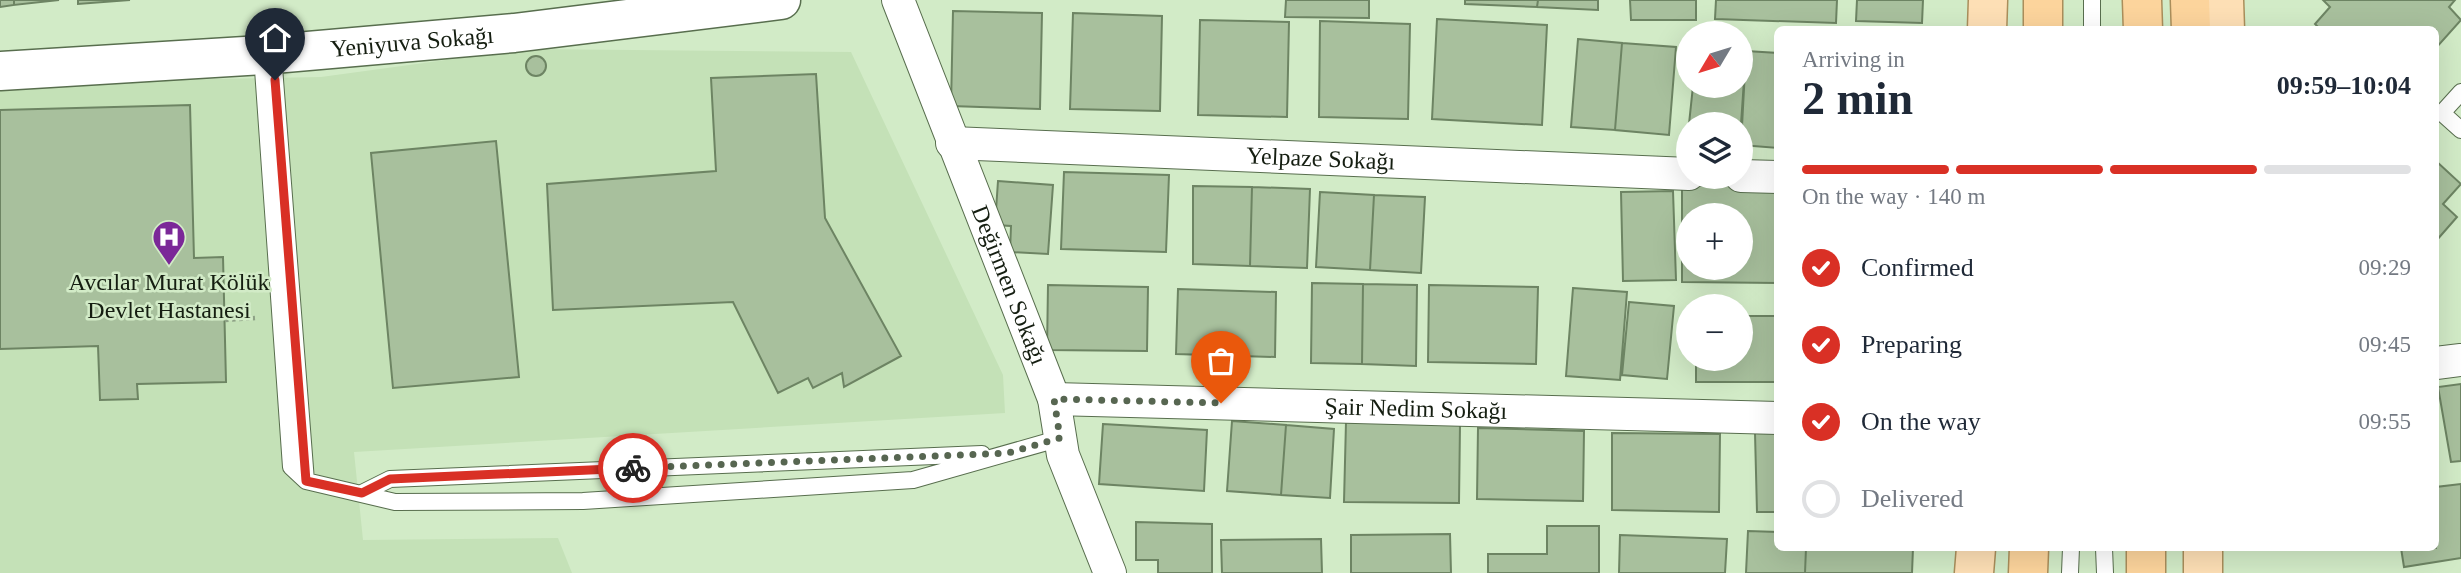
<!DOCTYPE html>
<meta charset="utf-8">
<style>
body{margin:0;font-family:Georgia,serif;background:#f2f2f3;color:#1f2937;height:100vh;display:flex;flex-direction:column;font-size:26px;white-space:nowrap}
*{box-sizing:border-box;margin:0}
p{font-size:23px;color:#747a83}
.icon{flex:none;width:38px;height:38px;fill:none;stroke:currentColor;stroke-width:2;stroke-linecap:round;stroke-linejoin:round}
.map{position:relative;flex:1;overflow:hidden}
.details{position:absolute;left:1774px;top:26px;width:665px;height:525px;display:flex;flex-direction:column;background:#fff;border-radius:10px;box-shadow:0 7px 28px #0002}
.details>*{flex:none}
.needle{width:46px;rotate:232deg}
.fabs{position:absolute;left:1676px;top:21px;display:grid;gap:14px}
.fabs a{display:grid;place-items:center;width:77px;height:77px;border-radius:50%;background:#fff;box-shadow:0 7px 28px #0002;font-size:35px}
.pin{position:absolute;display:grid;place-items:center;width:60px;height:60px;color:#fff;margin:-72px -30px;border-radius:50% 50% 50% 0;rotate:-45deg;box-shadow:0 0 7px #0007}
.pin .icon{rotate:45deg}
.courier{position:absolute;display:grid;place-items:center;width:70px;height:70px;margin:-35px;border:5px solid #d93025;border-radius:50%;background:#fff;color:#222;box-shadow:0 2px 9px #0007}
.overview em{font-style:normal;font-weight:800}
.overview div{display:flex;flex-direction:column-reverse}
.overview{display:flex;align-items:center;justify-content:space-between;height:119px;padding:0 28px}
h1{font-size:46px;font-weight:800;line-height:52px}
.bar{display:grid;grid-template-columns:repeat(4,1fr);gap:10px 7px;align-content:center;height:84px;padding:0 28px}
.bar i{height:9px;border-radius:5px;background:#e0e1e3}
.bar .current{background:#d93025}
.bar p{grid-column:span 4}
ol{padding:0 28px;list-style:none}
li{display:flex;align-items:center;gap:21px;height:77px}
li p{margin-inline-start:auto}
li .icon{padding:7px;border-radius:50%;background:#d93025;color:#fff;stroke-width:4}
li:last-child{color:#747a83}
li i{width:38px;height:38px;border:4px solid #e0e1e3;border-radius:50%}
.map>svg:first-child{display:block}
.built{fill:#c4e1b7}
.building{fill:#a8c09d;stroke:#6d8463;stroke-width:2;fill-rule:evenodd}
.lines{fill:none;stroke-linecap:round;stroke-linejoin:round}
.service-casing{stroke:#586e4e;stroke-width:18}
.minor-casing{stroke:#586e4e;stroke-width:34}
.tertiary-casing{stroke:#586e4e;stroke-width:41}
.primary-casing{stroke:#aa8e5b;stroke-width:41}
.trunk-casing{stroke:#aa8e5b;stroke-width:41}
.path{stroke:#8ea286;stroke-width:4.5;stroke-dasharray:3.5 3.5;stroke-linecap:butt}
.service{stroke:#fff;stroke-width:16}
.minor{stroke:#fff;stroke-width:32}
.tertiary{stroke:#fff;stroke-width:38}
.primary{stroke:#fddfb5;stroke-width:38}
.trunk{stroke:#fcd49c;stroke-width:38}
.done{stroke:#576651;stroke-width:7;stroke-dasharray:0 12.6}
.route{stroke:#d93025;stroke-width:9}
.labels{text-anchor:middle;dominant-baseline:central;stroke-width:5;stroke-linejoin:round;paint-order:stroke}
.street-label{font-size:24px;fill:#151e11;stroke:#d2ebc7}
.poi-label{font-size:24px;fill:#151e11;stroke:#d2ebc7}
</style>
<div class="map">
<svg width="2461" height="573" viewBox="0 0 2461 573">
<rect width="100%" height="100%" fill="#d2ebc7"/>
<path class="built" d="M527,49L851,52L1003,375L1005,413L354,452L363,540L558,538L572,573H0V83L321,77Z"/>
<path class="building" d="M0,0H14V5L0,7Z
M14,0H59L14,5Z
M78,0H130L78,4Z
M1286,0H1369V18L1285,17Z
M1465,0H1538L1537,7L1465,4Z
M1538,0H1598V10L1537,7Z
M1630,0H1696V20H1631Z
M1716,0H1837L1836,23L1715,19Z
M1857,0H1923L1922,23L1856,21Z
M2323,0H2455L2449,7L2461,20L2436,48V30H2321L2315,24L2330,7Z
M953,11L1042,13L1040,109L951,106Z
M1073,13L1162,16L1160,111L1070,109Z
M1437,19L1547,25L1542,125L1432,119Z
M1200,20L1289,22L1287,117L1198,115Z
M1320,21L1410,24L1408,119L1319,117Z
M1578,39L1622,43L1615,130L1571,127Z
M1622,43L1676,47L1669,135L1615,130Z
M1741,50L1746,51L1741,124H1689L1693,86H1741Z
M1746,51L1778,53V148L1741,145Z
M526 66a10 10 0 1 1 20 0a10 10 0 1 1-20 0Z
M816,74L825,218L901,356L844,387L842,373L813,388L808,378L778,393L733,302L553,310L547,184L716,171L711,78Z
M190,105L194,258L223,257L226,382L137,384L138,399L100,400L98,346L0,349V110Z
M496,141L519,377L393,388L371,153Z
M2436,161L2461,184L2443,204L2457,217L2436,241Z
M1064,172L1169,175L1166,252L1061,249Z
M998,181L1053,185L1048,254L1010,252L1011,226L995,225Z
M1193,186L1252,187L1250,266L1193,264Z
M1682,186H1778V283L1682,282ZM1689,215H1741V268H1689Z
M1252,187L1310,189L1307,268L1250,266Z
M1673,191L1676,280L1623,281L1621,192Z
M1320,192L1374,195L1370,270L1316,267Z
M1374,195L1425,197L1421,273L1370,270Z
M1312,283L1363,284L1362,364L1311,363Z
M1363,284L1417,285L1416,366L1362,364Z
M1048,285L1148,287L1147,351L1047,350Z
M1429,285L1538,287L1536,364L1428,362Z
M1573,288L1627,292L1620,380L1566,376Z
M1178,289L1276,292L1275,357L1176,354Z
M1629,302L1674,306L1667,379L1622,375Z
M1741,316H1778V382H1696V359H1741Z
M2461,384V461L2451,462L2438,387Z
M1232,421L1286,425L1281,495L1227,491Z
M1346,422L1460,424L1459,503L1344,502Z
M1103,424L1207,430L1204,491L1099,484Z
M1286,425L1334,429L1330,498L1281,495Z
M1478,428L1584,431L1583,501L1477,499Z
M1612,433L1720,434L1719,512L1612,510Z
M1755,433H1778V512H1757Z
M2461,484V558L2404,567L2401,548H2436V487Z
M1136,522L1212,524V573H1158V560H1136Z
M1547,526H1599V573H1488V554H1547Z
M1748,531L1778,532V548H1806L1805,573H1746Z
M1450,534L1451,573H1351V535Z
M1620,535L1727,539L1725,573H1619Z
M1321,539L1322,573H1222L1221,540Z
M1806,548H1913L1912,573H1805Z"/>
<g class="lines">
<defs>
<path id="service" d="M2092,0V30
M273,54L306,481
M262,55L291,467L306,481L395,502L583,501L913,480L1061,438
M2461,92L2442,113L2461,130
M362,493L390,479L982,454
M2104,548L2105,573
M2070,573L2071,548"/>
<g id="minor">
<path id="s1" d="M898,0L1054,399L1063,455L1110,573"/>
<path id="s2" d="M952,143L1689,174"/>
<path d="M1741,176L1778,177"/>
<path d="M2436,363L2461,360"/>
<path id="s3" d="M1054,399L1778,418"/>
</g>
<g id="tertiary">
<path id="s4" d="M0,71L262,55L514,33L781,0"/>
</g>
<path id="primary" d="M2224,0L2225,30
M1987,30L1988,0
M1974,573L1976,548
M2203,573V548"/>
<path id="trunk" d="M2043,0V30
M2142,0L2143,30
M2190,0L2191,30
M2146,548V573
M2028,573L2029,548"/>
</defs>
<use href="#service" class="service-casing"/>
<use href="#minor" class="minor-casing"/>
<use href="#tertiary" class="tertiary-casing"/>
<use href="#primary" class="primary-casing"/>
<use href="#trunk" class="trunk-casing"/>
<path class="path" d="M225,320L255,318"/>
<use href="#service" class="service"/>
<use href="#minor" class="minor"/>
<use href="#tertiary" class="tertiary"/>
<use href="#primary" class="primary"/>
<use href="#trunk" class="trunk"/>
</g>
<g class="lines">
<path class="done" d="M633,468L1008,453L1060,438L1054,399L1221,403"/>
<path class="route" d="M275,80L306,481L362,493L390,479L633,468"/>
</g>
<defs>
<symbol id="hospital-pin" viewBox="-11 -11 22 30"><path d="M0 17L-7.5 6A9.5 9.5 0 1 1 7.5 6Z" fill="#7b2898" stroke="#d2ebc7"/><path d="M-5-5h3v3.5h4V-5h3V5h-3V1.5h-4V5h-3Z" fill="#fff"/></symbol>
</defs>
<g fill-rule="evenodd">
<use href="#hospital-pin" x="150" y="218" width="38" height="52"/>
</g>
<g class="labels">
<g class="street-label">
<text stroke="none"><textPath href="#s4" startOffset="413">Yeniyuva Sokağı</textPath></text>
<text stroke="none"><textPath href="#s2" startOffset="369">Yelpaze Sokağı</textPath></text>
<text stroke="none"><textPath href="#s1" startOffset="306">Değirmen Sokağı</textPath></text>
<text stroke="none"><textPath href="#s3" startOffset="362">Şair Nedim Sokağı</textPath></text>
</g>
<g class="poi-label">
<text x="169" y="282">Avcılar Murat Kölük<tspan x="169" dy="28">Devlet Hastanesi</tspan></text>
</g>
</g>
</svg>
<div class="fabs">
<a><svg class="needle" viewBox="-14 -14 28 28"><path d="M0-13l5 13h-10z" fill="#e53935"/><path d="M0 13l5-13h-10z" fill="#747a83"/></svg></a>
<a><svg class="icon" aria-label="layers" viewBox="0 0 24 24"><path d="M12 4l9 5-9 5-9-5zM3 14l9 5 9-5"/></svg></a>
<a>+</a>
<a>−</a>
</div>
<div class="pin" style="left:1221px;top:403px;background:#ea580c"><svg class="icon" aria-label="bag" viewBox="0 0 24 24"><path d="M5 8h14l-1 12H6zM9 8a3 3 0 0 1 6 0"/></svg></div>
<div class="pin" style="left:275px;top:80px;background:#1f2937"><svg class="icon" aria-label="home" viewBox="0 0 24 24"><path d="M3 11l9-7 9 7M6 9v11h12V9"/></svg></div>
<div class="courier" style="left:633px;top:468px"><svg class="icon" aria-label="bike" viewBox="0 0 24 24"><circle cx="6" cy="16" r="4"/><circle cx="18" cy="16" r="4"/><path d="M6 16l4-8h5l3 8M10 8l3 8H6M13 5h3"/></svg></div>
<section class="details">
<div class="overview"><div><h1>2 min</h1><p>Arriving in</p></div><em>09:59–10:04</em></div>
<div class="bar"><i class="current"></i><i class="current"></i><i class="current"></i><i></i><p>On the way · 140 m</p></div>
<ol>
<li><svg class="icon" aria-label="check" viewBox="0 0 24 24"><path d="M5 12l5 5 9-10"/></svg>Confirmed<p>09:29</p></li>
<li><svg class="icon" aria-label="check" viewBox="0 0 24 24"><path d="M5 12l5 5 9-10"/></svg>Preparing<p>09:45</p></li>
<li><svg class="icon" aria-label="check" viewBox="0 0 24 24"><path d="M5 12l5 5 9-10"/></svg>On the way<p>09:55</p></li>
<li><i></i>Delivered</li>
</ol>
</section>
</div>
